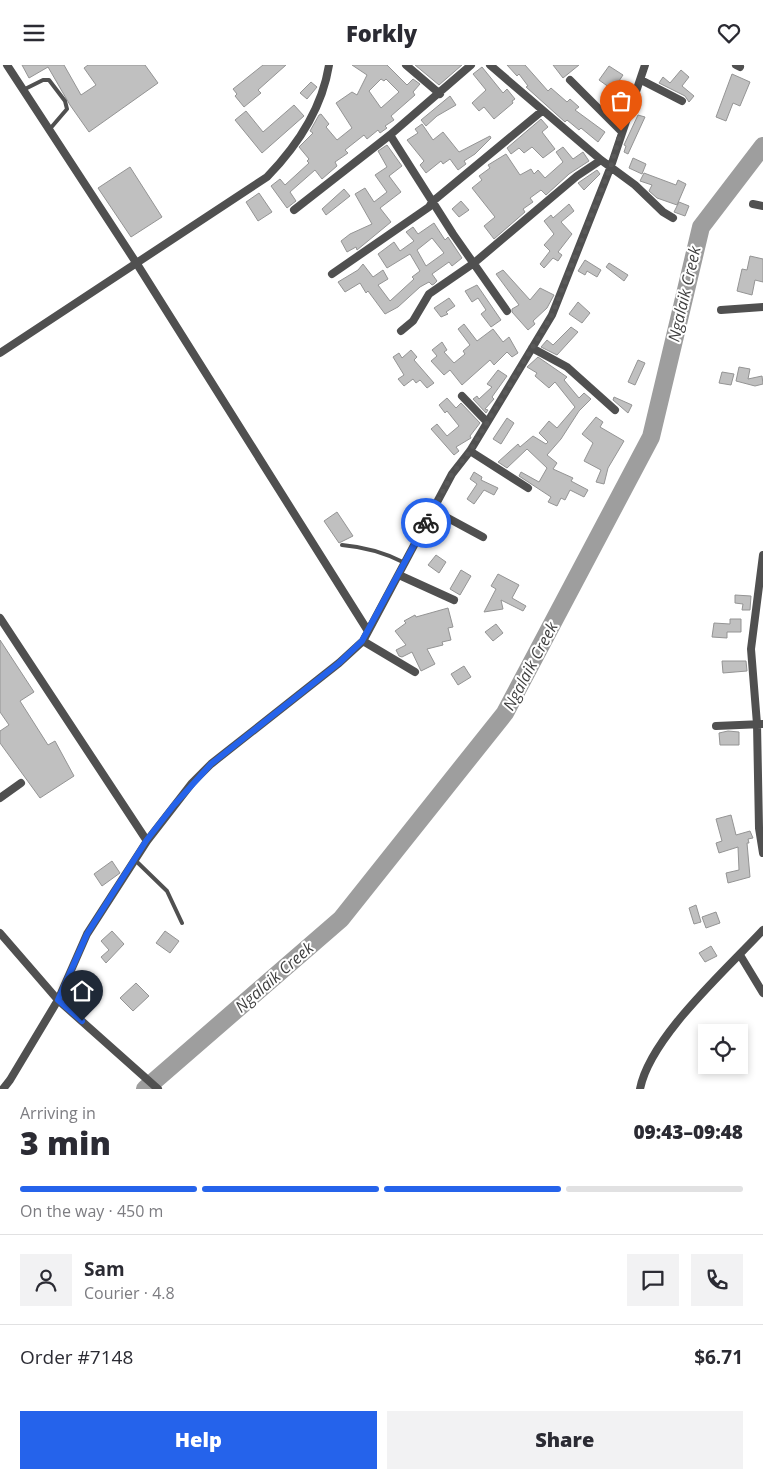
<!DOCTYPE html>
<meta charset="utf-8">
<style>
body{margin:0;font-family:"Open Sans",sans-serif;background:#f2f2f3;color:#2b2b33;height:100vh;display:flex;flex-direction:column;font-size:19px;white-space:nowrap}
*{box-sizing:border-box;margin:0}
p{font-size:16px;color:#7c7c81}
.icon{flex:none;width:28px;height:28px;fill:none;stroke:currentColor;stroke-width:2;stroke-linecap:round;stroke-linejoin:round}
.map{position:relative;height:1024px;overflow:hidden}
.side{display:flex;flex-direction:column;background:#fff;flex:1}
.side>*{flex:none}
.fabs{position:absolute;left:698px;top:959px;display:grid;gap:10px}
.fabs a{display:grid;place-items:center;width:50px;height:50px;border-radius:0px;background:#fff;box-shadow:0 2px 8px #0003;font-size:25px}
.pin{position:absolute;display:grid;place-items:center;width:42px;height:42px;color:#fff;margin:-51px -21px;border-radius:50% 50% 50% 0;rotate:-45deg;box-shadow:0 0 5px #0007}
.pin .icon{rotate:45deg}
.courier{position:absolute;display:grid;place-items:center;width:50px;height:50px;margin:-25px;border:4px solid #2563eb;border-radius:50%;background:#fff;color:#222;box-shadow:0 1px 6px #0007}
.summary em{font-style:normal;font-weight:800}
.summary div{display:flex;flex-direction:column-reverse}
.summary{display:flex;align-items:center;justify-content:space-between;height:85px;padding:0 20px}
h1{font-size:32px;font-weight:800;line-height:38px}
.bar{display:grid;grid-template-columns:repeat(4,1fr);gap:8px 5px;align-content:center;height:60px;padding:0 20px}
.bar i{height:6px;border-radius:4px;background:#e1e1e2}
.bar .active{background:#2563eb}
.bar p{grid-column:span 4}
.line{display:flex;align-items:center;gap:12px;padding:0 20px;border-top:1px solid #e1e1e2}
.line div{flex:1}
.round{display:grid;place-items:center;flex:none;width:52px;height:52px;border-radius:0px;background:#f2f2f3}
.action{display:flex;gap:10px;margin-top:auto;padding:10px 20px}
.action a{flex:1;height:58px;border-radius:0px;background:#2563eb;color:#fff;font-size:20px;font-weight:800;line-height:58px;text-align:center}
.action a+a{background:#f2f2f3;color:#2b2b33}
header{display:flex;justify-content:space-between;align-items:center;height:65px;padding:0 20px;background:#fff;font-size:22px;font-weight:800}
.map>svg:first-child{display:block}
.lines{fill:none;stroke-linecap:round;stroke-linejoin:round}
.river{stroke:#9e9e9e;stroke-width:18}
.building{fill:#c0c0c0;stroke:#949494;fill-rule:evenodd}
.service{stroke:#505050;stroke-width:4}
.minor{stroke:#505050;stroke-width:8}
.done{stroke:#595959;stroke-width:5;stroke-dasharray:0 9}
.route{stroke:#2563eb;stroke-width:6}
.labels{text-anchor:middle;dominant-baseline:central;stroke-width:4;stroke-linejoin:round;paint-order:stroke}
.water-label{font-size:16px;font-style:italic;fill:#3f3f3f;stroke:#fff}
</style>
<header><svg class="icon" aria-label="menu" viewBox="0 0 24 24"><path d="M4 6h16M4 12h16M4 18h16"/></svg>Forkly<svg class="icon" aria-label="heart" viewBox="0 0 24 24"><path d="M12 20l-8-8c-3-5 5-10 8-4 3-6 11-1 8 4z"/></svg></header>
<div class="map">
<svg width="763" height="1024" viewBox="0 0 763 1024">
<rect width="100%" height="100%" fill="#fff"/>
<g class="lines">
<path class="river" d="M145,1024L341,854L505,648L651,372L701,162L763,81"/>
</g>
<path class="building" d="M22,0H64L81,30L96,20L84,3L88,0H145L158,18L89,67L70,40L48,2L29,13Z
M263,0H286L258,25L261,28L244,42L235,31L237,29L233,24Z
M352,0H387L407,20L413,14L420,19L413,27L415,30L391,51L394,55L385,61L387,63L380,68L378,65L367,74L364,70L345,85L348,88L335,97L337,101L322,114L315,105L290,127L296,136L287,143L271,121L280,114L285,120L309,98L307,96L309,94L299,82L313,68L310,66L319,50L321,49L329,59L326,62L337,75L352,63L336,38L352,27L357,30L367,10ZM381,14L384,16L386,14L399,27L381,43L369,26Z
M415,0H462L439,20Z
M507,0H525L548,26L551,23L567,37L570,34L579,42L575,45L605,67L598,77L581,63L579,65L567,55L565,57L526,22L528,21L519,9L517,11Z
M553,0H579L563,13Z
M609,1L623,10L613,25L599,15Z
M482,2L503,28L507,24L515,34L512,36L513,38L494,54L484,42L479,46L472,38L486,25L473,9Z
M681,5L689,12L682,21L694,31L689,37L685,31L659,18L663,12L670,18Z
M732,9L750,17L740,41L733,38L726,56L716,52Z
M311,17L317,22L307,34L300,28Z
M450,31L456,40L437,51L426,61L421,55Z
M294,40L304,51L262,88L235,55L246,46L263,67Z
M638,50L645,52L628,89L624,87L626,81L624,80Z
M541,54L548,62L542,67L555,84L543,93L532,82L524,88L519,83L511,89L507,83Z
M422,59L433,75L443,67L459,87L490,71L491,73L475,89L464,96L466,99L458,105L450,94L443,99L441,96L426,108L420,100L424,96L407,75L418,68L415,64Z
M387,80L402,101L389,111L401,127L380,143L391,157L357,185L356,182L347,187L341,176L350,169L372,159L355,129L365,123L374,137L387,127L375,110L387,102L378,86Z
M563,82L573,94L583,87L589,96L569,109L546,130L541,125L530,133L533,137L523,144L525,147L494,174L484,161L495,152L472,123L482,115L479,111L490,103L488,100L506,89L520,110L531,104L534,109L538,105L545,113L563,97L556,87Z
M633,93L646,99L642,109L629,103Z
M130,102L162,152L131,172L98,123Z
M597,105L600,109L584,125L578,118Z
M644,108L676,120L678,115L686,119L677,140L657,133L649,126L652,120L640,116Z
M344,124L350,131L326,150L322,144Z
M259,128L272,147L258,156L246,137Z
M461,136L469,145L459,152L452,144Z
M679,137L689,141L685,151L674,147Z
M569,139L574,146L561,157L572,169L558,187L562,190L558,196L553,193L544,203L540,199L550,186L544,180L554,169L544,156L551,150L553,153Z
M434,158L445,175L448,172L462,193L452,201L449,197L432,209L437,216L434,219L432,220L429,217L420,222L398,242L385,249L368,226L366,228L360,218L345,227L338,217L358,205L363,199L373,212L383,205L388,214L378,220L390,236L414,214L412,212L420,206L410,189L387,203L378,189L394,177L400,186L414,176L406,167L413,162L418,169ZM432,173L444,188L426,201L417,185Z
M750,191L763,194V217L755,215L752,230L737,226L742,204L747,205Z
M585,195L601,205L597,212L587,206L585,210L578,206Z
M609,198L628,210L624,216L606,202Z
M503,205L530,235L540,223L554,230L547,243L533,256L535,259L528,265L512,247V244L519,240L496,209Z
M477,220L501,255L491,262L481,249L486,245L478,233L472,237L465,226Z
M449,233L455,241L446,247L448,249L441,252L434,243Z
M578,237L590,248L582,258L569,249Z
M464,259L477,276L493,264L503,277L509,272L518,288L512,292L507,287L494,300L490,295L462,320L450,305L444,310L431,296L437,291L432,285L442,277L447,285L444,287L454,298L465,289L463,286L470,280L458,264Z
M571,262L578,267L557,290L541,282L547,275L553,280Z
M411,285L417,292L414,295L434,318L427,323L420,315L416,318L413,314L404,321L398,314L404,310L393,292L399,288L402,293Z
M538,292L567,312L564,315L579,333L584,328L591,334L579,346L561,374L547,390L557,398L553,404L573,413L571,416L588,425L584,432L570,425L565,435L561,433L557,441L548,437L551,432L519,411L521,407L539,417L547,403L527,384L507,403L498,397L518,379L520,382L533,371L546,379L548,377L539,368L549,356L557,363L575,342L555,317L549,323L535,311L537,308L527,302Z
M638,295L645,298L635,320L628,317Z
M739,302L750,304L748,314L762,311L763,319L755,321L736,316Z
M498,305L507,311L492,332L494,334L485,344L488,345L486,348L473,334L477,331L479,334L492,322L487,319Z
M722,307L734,309L731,320L719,318Z
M614,332L632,340L628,348L613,335Z
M447,333L456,343L461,338L480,358L470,371L471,373L456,382L459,386L454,390L431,364L437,359L447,371L459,361L447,346L445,348L439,340Z
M596,352L603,357L600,362L624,376L608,403L604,419L596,417L601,405L584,396L593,378L582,369Z
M507,353L514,358L501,379L493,374Z
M474,407L482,412L481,415L498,423L494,430L484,425L474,439L467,434L477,419L470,414Z
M337,447L353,471L339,478L324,456Z
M436,490L446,497L439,508L428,500Z
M461,505L471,511L460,530L450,524Z
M498,509L519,520L512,533L526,541L523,546L501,535L503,544L484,547L496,524L491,521Z
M735,530L751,531L750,545H742L743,539L735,538Z
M448,543L453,562L448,563L451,575L442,577L443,580L427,584L435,599L421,606L412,587L402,592L399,591L396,585L406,580L395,566L406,558L404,556L415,550L416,552Z
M730,554H741V567H727V573L712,572L714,558L730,559Z
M496,559L503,568L493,576L485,567Z
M0,575L34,627L20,636L48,680L55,676L74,711L40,733L0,678V666L9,660L0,647Z
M722,596H746L747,606L723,608Z
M464,601L471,612L458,620L451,609Z
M728,666L739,667V680H720L719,668Z
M731,750L736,770L750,766L753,773L748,774L749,778H747L750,812L728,818L726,808L739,805L738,782L719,788L716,778L722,776L716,754Z
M112,796L120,808L102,821L94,809Z
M696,840L701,857L694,859L689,843Z
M716,847L720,858L706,863L702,852Z
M112,866L124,879L106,898L101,892L109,885L101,876Z
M165,866L179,876L170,888L156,878Z
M711,881L717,891L705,897L699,888Z
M136,918L149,931L133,946L120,933Z"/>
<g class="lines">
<path class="service" d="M23,25L43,15H49L65,36L67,44L49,65
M342,480C365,482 384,487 405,498
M135,795L167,826L182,858"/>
<path class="minor" d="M7,0L137,199L368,566
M406,0L440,29
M490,0L601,95L635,120L663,147L673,153
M736,0L740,2
M570,15L621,66
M641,15L682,36
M390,70L453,169L507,246
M753,139L763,141
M294,145L390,70L471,0
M332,209L429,142L432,137L542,46
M721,245L763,242
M401,266L413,256L429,229L474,198L577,111L601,95
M532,283L567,302L615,345
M0,288L267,112C297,81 322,44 329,0
M462,331L487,357
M470,386L528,423
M433,445L483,472
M763,490L751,584L757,659L759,763L763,788
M399,510L454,535
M0,553L147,776
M363,576L415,607
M716,661L763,659
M0,733L21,718
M0,868L58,935L158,1024
M740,890L763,928
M3,1024L10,1015L58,935L87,869L147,776L192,718L211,699L339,598L363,576L452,409L470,386L552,250L611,101L645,0
M640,1024C650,972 727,904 763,865"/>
</g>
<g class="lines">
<path class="done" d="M426,458L452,409L470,386L552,250L611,101L621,66"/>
<path class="route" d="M82,956L58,935L87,869L146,776L174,740L211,699L339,598L362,576L426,458"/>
</g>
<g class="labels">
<g class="water-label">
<text transform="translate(684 229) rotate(-77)">Ngalaik Creek</text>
<text transform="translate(530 601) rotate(-62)">Ngalaik Creek</text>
<text transform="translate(274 912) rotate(-41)">Ngalaik Creek</text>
</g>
</g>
</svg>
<div class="fabs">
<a><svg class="icon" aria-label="locate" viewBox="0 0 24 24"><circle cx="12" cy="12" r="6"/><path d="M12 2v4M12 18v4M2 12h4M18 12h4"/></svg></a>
</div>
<div class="pin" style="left:621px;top:66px;background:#ea580c"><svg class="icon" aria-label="bag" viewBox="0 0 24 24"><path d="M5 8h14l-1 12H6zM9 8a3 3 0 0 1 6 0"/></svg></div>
<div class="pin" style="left:82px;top:956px;background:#1f2937"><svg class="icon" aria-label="home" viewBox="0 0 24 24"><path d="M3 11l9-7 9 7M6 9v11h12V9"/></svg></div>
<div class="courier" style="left:426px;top:458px"><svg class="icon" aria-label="bike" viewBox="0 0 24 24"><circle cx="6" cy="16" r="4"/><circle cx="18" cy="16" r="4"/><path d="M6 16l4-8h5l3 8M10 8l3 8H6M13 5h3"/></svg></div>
</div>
<section class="side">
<div class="summary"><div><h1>3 min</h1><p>Arriving in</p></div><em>09:43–09:48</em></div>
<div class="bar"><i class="active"></i><i class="active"></i><i class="active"></i><i></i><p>On the way · 450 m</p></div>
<div class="line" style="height:90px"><a class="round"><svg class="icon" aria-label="person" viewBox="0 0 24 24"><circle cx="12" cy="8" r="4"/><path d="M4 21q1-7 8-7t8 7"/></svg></a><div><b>Sam</b><p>Courier · 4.8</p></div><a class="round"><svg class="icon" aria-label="chat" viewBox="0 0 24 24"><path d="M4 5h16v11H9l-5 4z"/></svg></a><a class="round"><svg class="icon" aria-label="phone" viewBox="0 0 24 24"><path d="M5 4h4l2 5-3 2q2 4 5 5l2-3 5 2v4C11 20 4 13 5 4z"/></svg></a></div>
<div class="line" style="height:65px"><div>Order #7148</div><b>$6.71</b></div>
<div class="action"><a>Help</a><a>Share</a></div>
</section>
